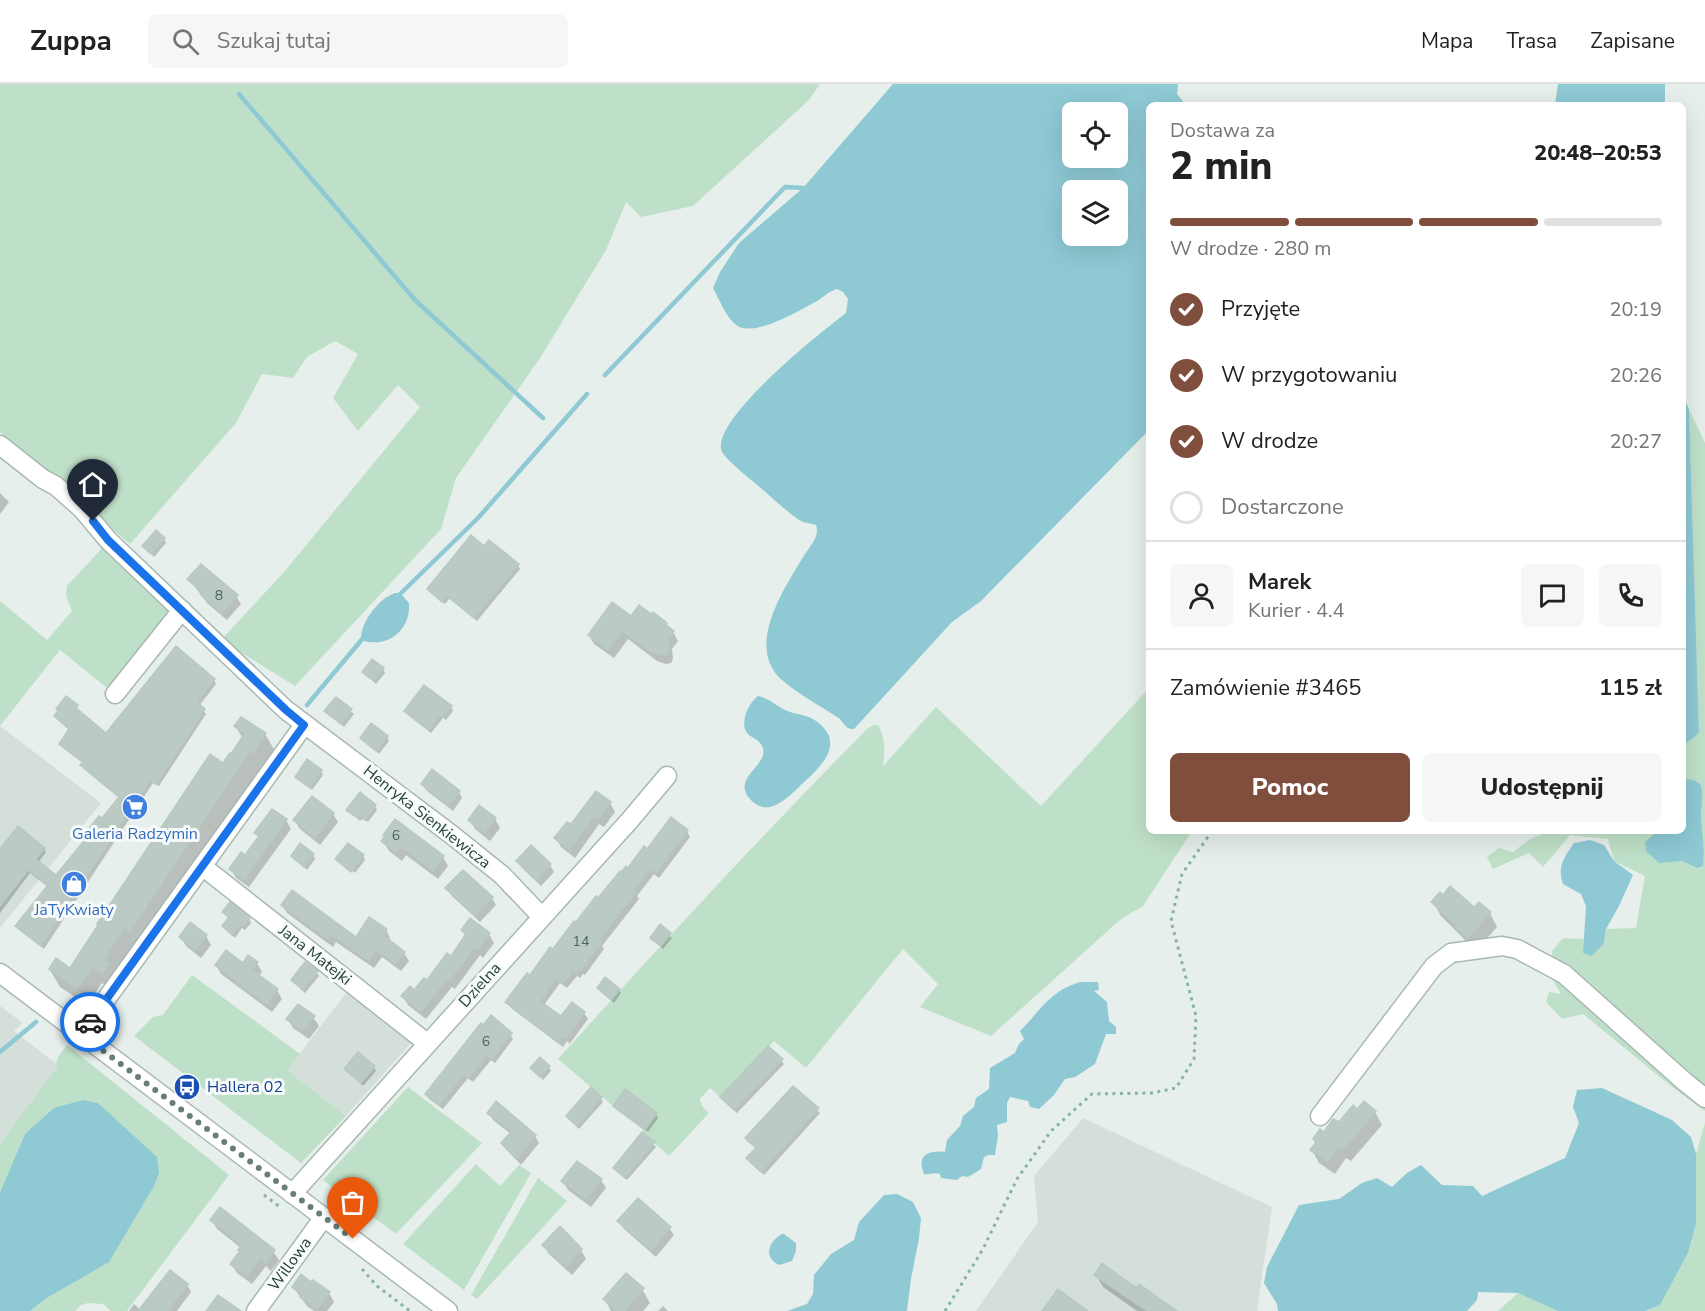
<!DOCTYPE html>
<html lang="pl">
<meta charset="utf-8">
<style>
body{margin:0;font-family:"Nunito Sans",sans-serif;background:#f6f6f6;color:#222;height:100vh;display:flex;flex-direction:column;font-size:22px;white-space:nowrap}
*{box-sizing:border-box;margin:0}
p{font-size:20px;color:#767676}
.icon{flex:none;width:33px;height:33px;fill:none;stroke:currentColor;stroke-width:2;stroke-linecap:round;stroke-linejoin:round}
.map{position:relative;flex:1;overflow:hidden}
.sheet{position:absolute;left:1146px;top:18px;width:540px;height:732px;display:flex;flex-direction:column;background:#fff;border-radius:9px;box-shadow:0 6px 24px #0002}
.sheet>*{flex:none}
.buttons{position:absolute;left:1062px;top:18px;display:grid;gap:12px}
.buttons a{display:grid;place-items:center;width:66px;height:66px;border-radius:9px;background:#fff;box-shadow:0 6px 24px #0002;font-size:30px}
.pin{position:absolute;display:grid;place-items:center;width:51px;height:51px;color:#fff;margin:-62px -26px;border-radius:50% 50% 50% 0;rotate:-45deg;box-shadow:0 0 6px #0007}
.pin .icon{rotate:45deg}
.courier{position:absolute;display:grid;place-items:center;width:60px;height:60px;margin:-30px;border:4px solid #1a73e8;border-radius:50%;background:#fff;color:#222;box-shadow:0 2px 8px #0007}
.headline em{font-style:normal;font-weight:800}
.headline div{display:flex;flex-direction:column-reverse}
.headline{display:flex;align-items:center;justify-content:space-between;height:102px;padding:0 24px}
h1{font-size:39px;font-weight:800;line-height:45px}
.bar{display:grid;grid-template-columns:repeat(4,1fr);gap:9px 6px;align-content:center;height:72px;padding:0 24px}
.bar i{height:8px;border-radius:4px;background:#e0e0e0}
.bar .active{background:#804e3d}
.bar p{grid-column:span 4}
.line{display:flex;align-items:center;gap:15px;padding:0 24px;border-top:2px solid #e0e0e0}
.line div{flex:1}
.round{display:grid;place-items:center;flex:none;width:63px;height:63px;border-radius:9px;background:#f6f6f6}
ol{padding:0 24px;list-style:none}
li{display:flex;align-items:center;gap:18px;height:66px}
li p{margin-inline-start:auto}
li .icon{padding:6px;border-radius:50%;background:#804e3d;color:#fff;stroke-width:4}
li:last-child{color:#767676}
li i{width:33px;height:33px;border:3px solid #e0e0e0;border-radius:50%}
.button{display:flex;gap:12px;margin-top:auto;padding:12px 24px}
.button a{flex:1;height:69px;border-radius:9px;background:#804e3d;color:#fff;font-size:24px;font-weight:800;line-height:69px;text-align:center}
.button a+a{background:#f6f6f6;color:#222}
header{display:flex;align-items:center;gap:36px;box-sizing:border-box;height:84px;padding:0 30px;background:#fff;border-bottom:2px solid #e0e0e0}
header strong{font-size:28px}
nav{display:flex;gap:33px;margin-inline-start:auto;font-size:21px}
.search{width:420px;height:54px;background:#f6f6f6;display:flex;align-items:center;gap:15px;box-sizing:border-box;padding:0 21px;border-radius:9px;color:#767676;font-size:22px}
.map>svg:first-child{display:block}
.built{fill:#d4dfda}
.green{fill:#bfe0c8}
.water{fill:#8ec9d4;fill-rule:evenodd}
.shadow{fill:#0003}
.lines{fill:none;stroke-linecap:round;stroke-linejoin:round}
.stream{stroke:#8ec9d4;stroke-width:4.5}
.building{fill:#bbcac4;stroke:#b8c9c2;stroke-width:1.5}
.minor-casing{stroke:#a8b8b2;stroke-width:21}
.path{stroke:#86b3a5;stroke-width:3;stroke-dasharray:3 4.5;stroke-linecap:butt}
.minor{stroke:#fff;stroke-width:18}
.done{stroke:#687f78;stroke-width:6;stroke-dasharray:0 10.8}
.route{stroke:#1a73e8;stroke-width:8}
.labels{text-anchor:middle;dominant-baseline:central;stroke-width:6;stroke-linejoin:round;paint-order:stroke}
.number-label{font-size:14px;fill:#4a645c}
.street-label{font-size:16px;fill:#24423a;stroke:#f7fbf9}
.shop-label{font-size:16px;fill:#366cbe;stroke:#f7fbf9}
.transit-label{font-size:16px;fill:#164399;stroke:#f7fbf9;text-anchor:start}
</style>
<header>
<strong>Zuppa</strong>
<div class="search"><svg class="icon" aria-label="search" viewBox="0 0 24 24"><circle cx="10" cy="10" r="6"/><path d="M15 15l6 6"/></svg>Szukaj tutaj</div>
<nav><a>Mapa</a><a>Trasa</a><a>Zapisane</a></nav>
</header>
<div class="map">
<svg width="1705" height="1227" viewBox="0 0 1705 1227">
<rect width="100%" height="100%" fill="#e6efeb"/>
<path class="built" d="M0,642L101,719L0,844Z
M349,905L359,913L361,920L387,941L393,940L413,957L346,1032L287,986Z
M0,922L23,939L14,947L59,982L0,1060Z
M1083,1034L1272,1123L1257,1227H976L1038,1138L1034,1092Z"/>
<path class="green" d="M0,0H820L809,16L693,122L641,133L626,118L606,166L540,274L456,394L441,445L295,602L221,556L284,488L420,323L398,301L358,347L333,314L358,270L335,257L307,273L293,294L262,290L236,339L130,460L0,348Z
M1689,325L1705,359V1027L1671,1002L1583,930L1562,935L1546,918L1549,908L1561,910L1553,896L1552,867L1563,854L1584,855L1583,869L1604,859L1606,845L1636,844L1645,792L1614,777L1608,755L1570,751L1543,783L1529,769L1493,785L1487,773L1499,764L1513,768L1530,755L1550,747H1683V662L1699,649Z
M105,461L174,525L111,607L60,566L0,642V517L47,556L72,527L66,512L67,502Z
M1149,604V747H1192L1143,822L1121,835L991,952L920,923L938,900L903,865L806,984L774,957L720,1013L710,1004L700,1015L702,1022L709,1029L669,1072L642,1048L657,1029L625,1005L613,1022L558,975C659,863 761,752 868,644L874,641H878C886,655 885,668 883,682L936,623L1041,722Z
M192,891L300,970L287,986L346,1032L301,1079L134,952L153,933L163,931Z
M67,961L229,1091L127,1227H111L103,1220L88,1219L81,1221L75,1227H30L45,1215L109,1177L25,1050L0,1108V1060L58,982L56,980L58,973Z
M408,1003L482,1059L396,1150L323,1096Z
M1705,1039V1227H1645L1660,1220L1688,1169L1696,1140V1070Z
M476,1080L500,1102L519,1081L531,1089L464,1206L403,1160Z
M538,1094L567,1117L477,1215L471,1211Z
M1518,1209L1558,1227H1498Z"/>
<path class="water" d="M893,0H1178L1177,10L1186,21H1149V346L981,517L952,538L854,645C847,646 844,640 840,635C821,622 799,611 782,596C744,563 785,503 805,470C811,461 820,452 816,441C812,440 807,439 803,438C788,430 770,411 756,400C749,394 722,373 721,365C716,331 820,249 846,229L848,215L843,208L837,205C829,207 824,213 817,217C800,226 751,256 735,240C725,231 719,215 713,204L720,188L739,159L803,104ZM1072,28H1118V74H1072ZM1072,106H1118V152H1072Z
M1558,0H1665V21H1555Z
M1683,312L1689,325L1699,649L1683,662V570L1685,568L1683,539Z
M395,509H400L409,519C411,547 387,565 361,556C360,539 379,514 395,509Z
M758,612C770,614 778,624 790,628C799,631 808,631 816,637C846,658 822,682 803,699C794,708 782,720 770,723C763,724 758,722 753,718C725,693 777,680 760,659C757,655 753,654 749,651C738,642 748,619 758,612Z
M1687,695L1694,696L1701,701C1704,717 1700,722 1701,735C1702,751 1705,765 1703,782L1697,784L1682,777L1659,779L1646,767L1645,758L1653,751L1654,747H1683V697Z
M1590,756L1604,761L1614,777L1633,791L1619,822L1606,845L1604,859L1592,872L1583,869L1586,822L1581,810L1563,800C1557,782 1564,774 1574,759Z
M1080,898H1098L1099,906L1094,907L1107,918L1109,937L1116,943V950H1106L1095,980L1075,993L1065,995L1054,1011L1039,1025L1030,1023L1028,1017L1010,1013L1007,1019V1038L997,1041L998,1051L995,1071H989L984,1073L981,1085L968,1093L962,1092L957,1096L941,1094L940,1090C934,1088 930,1091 924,1090C916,1071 929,1066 945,1068L947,1056L960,1042L963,1032L974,1023L976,1014L989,1005L990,984L1015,969L1019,960L1024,955L1020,947C1041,926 1050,907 1080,898Z
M1602,1004L1672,1036L1691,1053L1696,1070V1140L1688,1169L1660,1221L1645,1227H1558L1518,1209L1478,1208L1477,1216L1467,1227H1278L1277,1220L1264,1199L1267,1183L1299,1121L1339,1115L1362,1099L1377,1094L1392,1103L1407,1089L1421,1081L1442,1101L1473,1102L1482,1112L1565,1074L1579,1039L1573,1023L1577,1006Z
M83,1016L98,1019L157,1073L159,1089L154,1102L109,1178L45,1215L30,1227H0V1108L25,1050L54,1024Z
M897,1110L913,1118L921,1134L919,1154L911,1195L907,1227H787L807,1220L813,1210L814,1191L831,1170L854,1156L859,1138L884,1111Z
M782,1150H784L796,1159V1167L792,1177L779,1181C763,1173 768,1158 782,1150Z"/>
<path class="shadow" d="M0,409L9,418L0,430Z
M164,455L166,459L154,473L144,462Z
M484,464L518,481L520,485L477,537L450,514L445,520L428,505Z
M189,495L236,512L241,520L227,536L207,519Z
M631,534L673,548L678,557L672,565L673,575L671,579L666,580L657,577L628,555L614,574L594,560L589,551Z
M383,585L385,589L376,600L363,588Z
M214,596L216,600L199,622L206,630L159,702L153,699L44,865L17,842L48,803L30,789L0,829V767L44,765L46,768L38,779L56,793L120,714L84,685L82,681L83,679L63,664L60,660L70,647L56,633L76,622L78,627L106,651Z
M336,615L354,630L344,643L326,627Z
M451,623L453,627L446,636L443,634L431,649L408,631L405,627Z
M236,643L265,650L275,667L263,685L261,684L112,906L102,899L87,921L60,903L50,886H70L243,655Z
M387,653L389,657L379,670L362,654Z
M321,687L323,691L312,706L297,693Z
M423,700L459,708L462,714L453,727L426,706Z
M312,714L333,730L338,738L320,761L299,744L295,736Z
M610,719L615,728L604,743L599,740L575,774L561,763L556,754L571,742Z
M375,722L377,726L368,738L362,735L360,737L348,726Z
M495,735L500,744L490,757L475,745L470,736Z
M286,736L291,745L249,803L236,794L231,785L245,773L259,754L256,749Z
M687,747L690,753L659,794L654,790L637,812L639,815L602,862L604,865L585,891L583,890L580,894L577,892L567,904L560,899L544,921L561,935L584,929L588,935L571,958L570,960L567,957L563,963L511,924L507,918L599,816L628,786L647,767Z
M383,757L443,773L448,782L438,795L406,771L402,777L389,767Z
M313,771L315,775L307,786L292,773Z
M363,772L365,776L355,789L338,775Z
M518,777L550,781L554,788L541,802L522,784Z
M447,804L492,814L496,821L480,838L452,812Z
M1433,818L1490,829L1497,843L1476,867L1441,832Z
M282,821L356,855L386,846L390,854L389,857L404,869L409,877L401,887L382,873L374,884L336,858L333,863L287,829Z
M224,829L249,835L251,839L245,846L242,844L235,854L223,842L229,835Z
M470,837L489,850L494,859L483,874L480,871L455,905L452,903L426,935L408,921L403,913L415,908L427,898L451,874L467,853L463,847Z
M660,843L672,854L663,865L651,854Z
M206,852L211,861L201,874L186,862L181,853Z
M257,879L262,888L259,892L277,906L282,915L272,928L221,890L216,881Z
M316,888L319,892L305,909L292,897Z
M599,905L619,906L621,909L614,919Z
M313,933L319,942L309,955L293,944L288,935Z
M510,950L513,955L495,979L491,976L473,998L468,994L443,1025L429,1015L426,1010Z
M781,976L784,980L737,1029L724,1017L722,1013Z
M374,983L376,987L363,1002L346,985Z
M549,983L551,987L543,996L532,984Z
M793,1004L820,1029L764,1091L748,1074L757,1065L747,1054Z
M601,1014L603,1018L579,1045L570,1036L567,1032Z
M1365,1019L1375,1028L1382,1041L1351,1077L1346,1074L1335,1090L1319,1079L1312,1066L1325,1050L1358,1027Z
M615,1022L656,1030L658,1034L648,1048L617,1026Z
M489,1029L535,1052L539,1059L521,1081L503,1060L511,1050L493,1036Z
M643,1050L656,1063L627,1096L615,1084Z
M601,1096L606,1104L591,1123L568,1106L563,1097Z
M212,1136L273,1167L279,1176L271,1187L266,1182L252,1200L237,1189L232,1180L241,1168V1164L217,1145Z
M619,1138L669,1144L674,1151L656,1173L624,1145Z
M544,1162L581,1166L586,1175L572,1191L549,1170Z
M170,1188L187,1201L191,1208L177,1227H129L134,1220L141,1226Z
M1096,1191L1131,1202L1174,1227H1137L1103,1203Z
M293,1203L329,1209L334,1218L327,1227H314L307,1222Z
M642,1205L650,1219L643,1227H611L605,1216Z
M663,1222L668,1227H658Z"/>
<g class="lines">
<path class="stream" d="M239,10L415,216L543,334
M605,291L785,103L803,104
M396,514L479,433L587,310
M307,621L364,553
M0,968L36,938"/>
</g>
<path class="building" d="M156,446L165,454L151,470L142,462Z
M471,451L484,462L489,456L519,480L474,534L447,512L442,518L427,505Z
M201,480L238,511L222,529L201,511L203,509L187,495Z
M612,518L631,532L639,521L651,530L653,528L667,539L666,541L674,547L668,555L669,566L666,571H660L651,568L622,547L608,566L588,551Z
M176,562L215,595L197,618L205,625L156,700L150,696L41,862L15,842L48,801L28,786L0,822V765L18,742L45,764L36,775L56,791L88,752L85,749L99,732L102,734L119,713L80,681L83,678L59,660L69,645L54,632L58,627L56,625L66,612L78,621L76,624L106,649Z
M372,575L384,584L374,597L362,588Z
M424,601L452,622L443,633L440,631L429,646L404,627Z
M336,613L352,625L341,640L324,627Z
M241,633L266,649L253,669L250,667L130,848L124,844L110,866L104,876L109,879L102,890L92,883L77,905L49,885L56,874L70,884L98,841L97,840L210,670L223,679L230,669L231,670L245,649L234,642Z
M371,639L388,652L376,667L360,654Z
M307,675L322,686L310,704L295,693Z
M432,685L460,707L449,722L421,700Z
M596,707L611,718L598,735L594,732L569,766L554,754L567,738L571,740Z
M360,708L376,721L365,736L360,732L358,734L346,726Z
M312,712L334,729L315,754L293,736Z
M479,721L496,734L485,749L468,736Z
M272,725L287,735L244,796L229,785L241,768L245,771L259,752L254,749Z
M671,733L688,746L656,789L650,785L634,806L636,808L599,856L602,858L581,886L580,885L576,889L573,887L563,899L556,894L540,917L561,932L572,918L585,928L568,952L566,954L563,952L559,958L505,918L527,889L530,891L550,863L553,865L574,837L576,838L596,812L598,814L620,787L621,788L626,782L628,784L644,762L647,765Z
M395,735L444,772L433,787L401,763L396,768L381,757L385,752L383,751Z
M300,759L314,770L304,783L291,772Z
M348,759L364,771L351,788L335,775Z
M531,761L551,780L537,796L516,777Z
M463,786L493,813L475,832L445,804Z
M1450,802L1474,823L1479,818L1491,828L1468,854L1456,844L1458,842L1431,818L1440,808L1443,811Z
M292,806L356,853L369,833L387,845L383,851L405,868L395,880L376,866L369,877L331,851L328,855L281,821Z
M230,818L250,834L243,843L240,841L232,851L222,842L229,833L222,828Z
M470,834L490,849L478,866L474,864L449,897L447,895L421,928L401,912L410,902L414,906L424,894L427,896L447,869L451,872L466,850L461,846Z
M190,838L207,851L196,866L179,853Z
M660,840L671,849L661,862L650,854Z
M226,866L243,879L248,871L258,878L252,886L278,905L267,920L215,881Z
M305,878L318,887L303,906L291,896Z
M605,893L620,905L611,916L597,904Z
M298,920L315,932L303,947L286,935Z
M491,931L512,949L492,975L487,971L469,994L464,990L439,1021L425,1010L481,939L483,941Z
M768,962L783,975L734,1026L720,1013Z
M358,968L375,982L361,999L344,985Z
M540,973L550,982L540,993L530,984Z
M793,1002L819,1024L761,1088L746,1074L756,1064L745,1054Z
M591,1003L602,1013L577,1042L566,1032Z
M625,1005L657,1029L645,1046L613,1022Z
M496,1017L536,1051L516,1075L501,1059L511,1048L510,1046L487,1029Z
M1364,1017L1376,1027L1344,1065L1338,1062L1328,1078L1310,1066L1316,1058L1313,1055L1320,1045L1324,1048L1333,1035L1339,1038L1353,1021L1357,1025Z
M642,1048L655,1058L625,1094L613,1084Z
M577,1077L602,1095L586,1115L561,1097Z
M638,1114L671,1143L651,1167L617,1137Z
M220,1123L275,1166L266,1179L260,1174L247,1193L230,1180L240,1167L238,1166L242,1161L210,1136Z
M560,1142L582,1165L566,1183L542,1161Z
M1102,1179L1132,1201L1137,1203L1139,1200L1177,1227H1147L1094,1191Z
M170,1186L188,1200L168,1227H138Z
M626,1189L644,1204L624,1227H616L603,1215Z
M301,1190L311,1198L313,1196L330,1208L317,1226L300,1213L302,1211L292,1203Z
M1058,1205L1088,1227H1042Z
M218,1211L241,1227H206Z"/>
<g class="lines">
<defs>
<path id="minor" d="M0,361L43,395L56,402L82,425L108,456L286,626L452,751L502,791L542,833
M115,610L182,526
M202,782L427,959
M0,889L448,1227
M81,950L304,641
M1320,1032L1434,882L1451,869L1502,862L1517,865L1564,890L1685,998L1705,1014
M292,1110L630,736L667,692
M256,1227L324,1133"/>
</defs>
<use href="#minor" class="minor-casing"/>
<path class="path" d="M264,1111L280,1123
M362,1185L377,1202L410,1227
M945,1227L983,1165L1017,1095L1051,1047L1092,1010L1152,1009L1176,1004L1194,975L1196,932L1171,837L1182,790L1212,747"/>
<use href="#minor" class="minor"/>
</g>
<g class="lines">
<path class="done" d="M90,938L81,950L353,1155"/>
<path class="route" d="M90,938L304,641L286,626L108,456L93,437"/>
</g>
<defs>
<symbol id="supermarket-disc" viewBox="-11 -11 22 22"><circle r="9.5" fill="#3f7fe0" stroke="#f7fbf9"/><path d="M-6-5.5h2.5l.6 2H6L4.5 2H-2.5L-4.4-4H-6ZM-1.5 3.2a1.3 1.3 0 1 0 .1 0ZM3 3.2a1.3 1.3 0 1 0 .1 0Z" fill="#fff"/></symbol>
<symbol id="shop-disc" viewBox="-11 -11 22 22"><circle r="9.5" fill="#3f7fe0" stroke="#f7fbf9"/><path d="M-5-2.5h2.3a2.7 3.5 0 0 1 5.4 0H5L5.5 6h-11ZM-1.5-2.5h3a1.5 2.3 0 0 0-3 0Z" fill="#fff"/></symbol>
<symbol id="bus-disc" viewBox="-11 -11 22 22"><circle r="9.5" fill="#1a4fb4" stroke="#f7fbf9"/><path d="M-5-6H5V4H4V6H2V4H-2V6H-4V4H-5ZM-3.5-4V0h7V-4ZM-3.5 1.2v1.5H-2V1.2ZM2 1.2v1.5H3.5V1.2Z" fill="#fff"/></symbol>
</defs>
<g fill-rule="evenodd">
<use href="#supermarket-disc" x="120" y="708" width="30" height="30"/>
<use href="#shop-disc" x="59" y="785" width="30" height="30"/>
<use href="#bus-disc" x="172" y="988" width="30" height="30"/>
</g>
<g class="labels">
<g class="number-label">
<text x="219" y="511">8</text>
<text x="396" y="751">6</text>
<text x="581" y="857">14</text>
<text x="486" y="957">6</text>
</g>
<g class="street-label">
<text transform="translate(427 733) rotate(38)">Henryka Sienkiewicza</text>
<text transform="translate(315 871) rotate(38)">Jana Matejki</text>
<text transform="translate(480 901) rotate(-48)">Dzielna</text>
<text transform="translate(290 1180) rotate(-54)">Willowa</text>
</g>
<g class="shop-label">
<text x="135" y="750">Galeria Radzymin</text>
<text x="74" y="826">JaTyKwiaty</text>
</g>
<g class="transit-label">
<text x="207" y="1003">Hallera 02</text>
</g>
</g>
</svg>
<div class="buttons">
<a><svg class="icon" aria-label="locate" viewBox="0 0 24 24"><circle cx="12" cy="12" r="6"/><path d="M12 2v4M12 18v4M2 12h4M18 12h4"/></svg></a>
<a><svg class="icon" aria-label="layers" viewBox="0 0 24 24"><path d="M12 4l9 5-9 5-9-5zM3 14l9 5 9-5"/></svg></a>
</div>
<div class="pin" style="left:353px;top:1155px;background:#ea580c"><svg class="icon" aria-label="bag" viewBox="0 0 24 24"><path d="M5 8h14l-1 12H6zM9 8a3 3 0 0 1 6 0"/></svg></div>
<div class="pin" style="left:93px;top:437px;background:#1f2937"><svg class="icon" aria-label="home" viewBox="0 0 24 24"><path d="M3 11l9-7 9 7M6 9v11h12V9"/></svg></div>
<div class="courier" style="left:90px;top:938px"><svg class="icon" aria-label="car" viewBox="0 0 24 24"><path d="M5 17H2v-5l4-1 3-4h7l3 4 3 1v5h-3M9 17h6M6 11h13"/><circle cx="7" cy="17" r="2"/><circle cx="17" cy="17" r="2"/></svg></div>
<section class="sheet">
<div class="headline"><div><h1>2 min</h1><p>Dostawa za</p></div><em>20:48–20:53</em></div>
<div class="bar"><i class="active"></i><i class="active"></i><i class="active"></i><i></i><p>W drodze · 280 m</p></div>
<ol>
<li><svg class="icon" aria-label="check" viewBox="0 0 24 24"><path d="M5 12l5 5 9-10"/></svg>Przyjęte<p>20:19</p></li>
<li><svg class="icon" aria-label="check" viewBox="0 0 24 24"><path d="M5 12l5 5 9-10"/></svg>W przygotowaniu<p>20:26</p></li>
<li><svg class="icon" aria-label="check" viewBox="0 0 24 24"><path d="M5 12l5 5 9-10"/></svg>W drodze<p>20:27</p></li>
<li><i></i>Dostarczone</li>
</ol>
<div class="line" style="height:108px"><a class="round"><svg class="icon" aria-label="person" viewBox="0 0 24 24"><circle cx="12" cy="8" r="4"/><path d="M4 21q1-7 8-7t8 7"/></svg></a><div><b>Marek</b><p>Kurier · 4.4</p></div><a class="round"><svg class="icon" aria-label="chat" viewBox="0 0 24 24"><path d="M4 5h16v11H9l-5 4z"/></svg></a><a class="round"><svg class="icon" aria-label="phone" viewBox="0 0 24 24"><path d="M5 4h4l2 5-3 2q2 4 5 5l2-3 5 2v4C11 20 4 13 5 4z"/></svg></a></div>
<div class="line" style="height:78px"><div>Zamówienie #3465</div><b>115 zł</b></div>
<div class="button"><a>Pomoc</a><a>Udostępnij</a></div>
</section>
</div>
